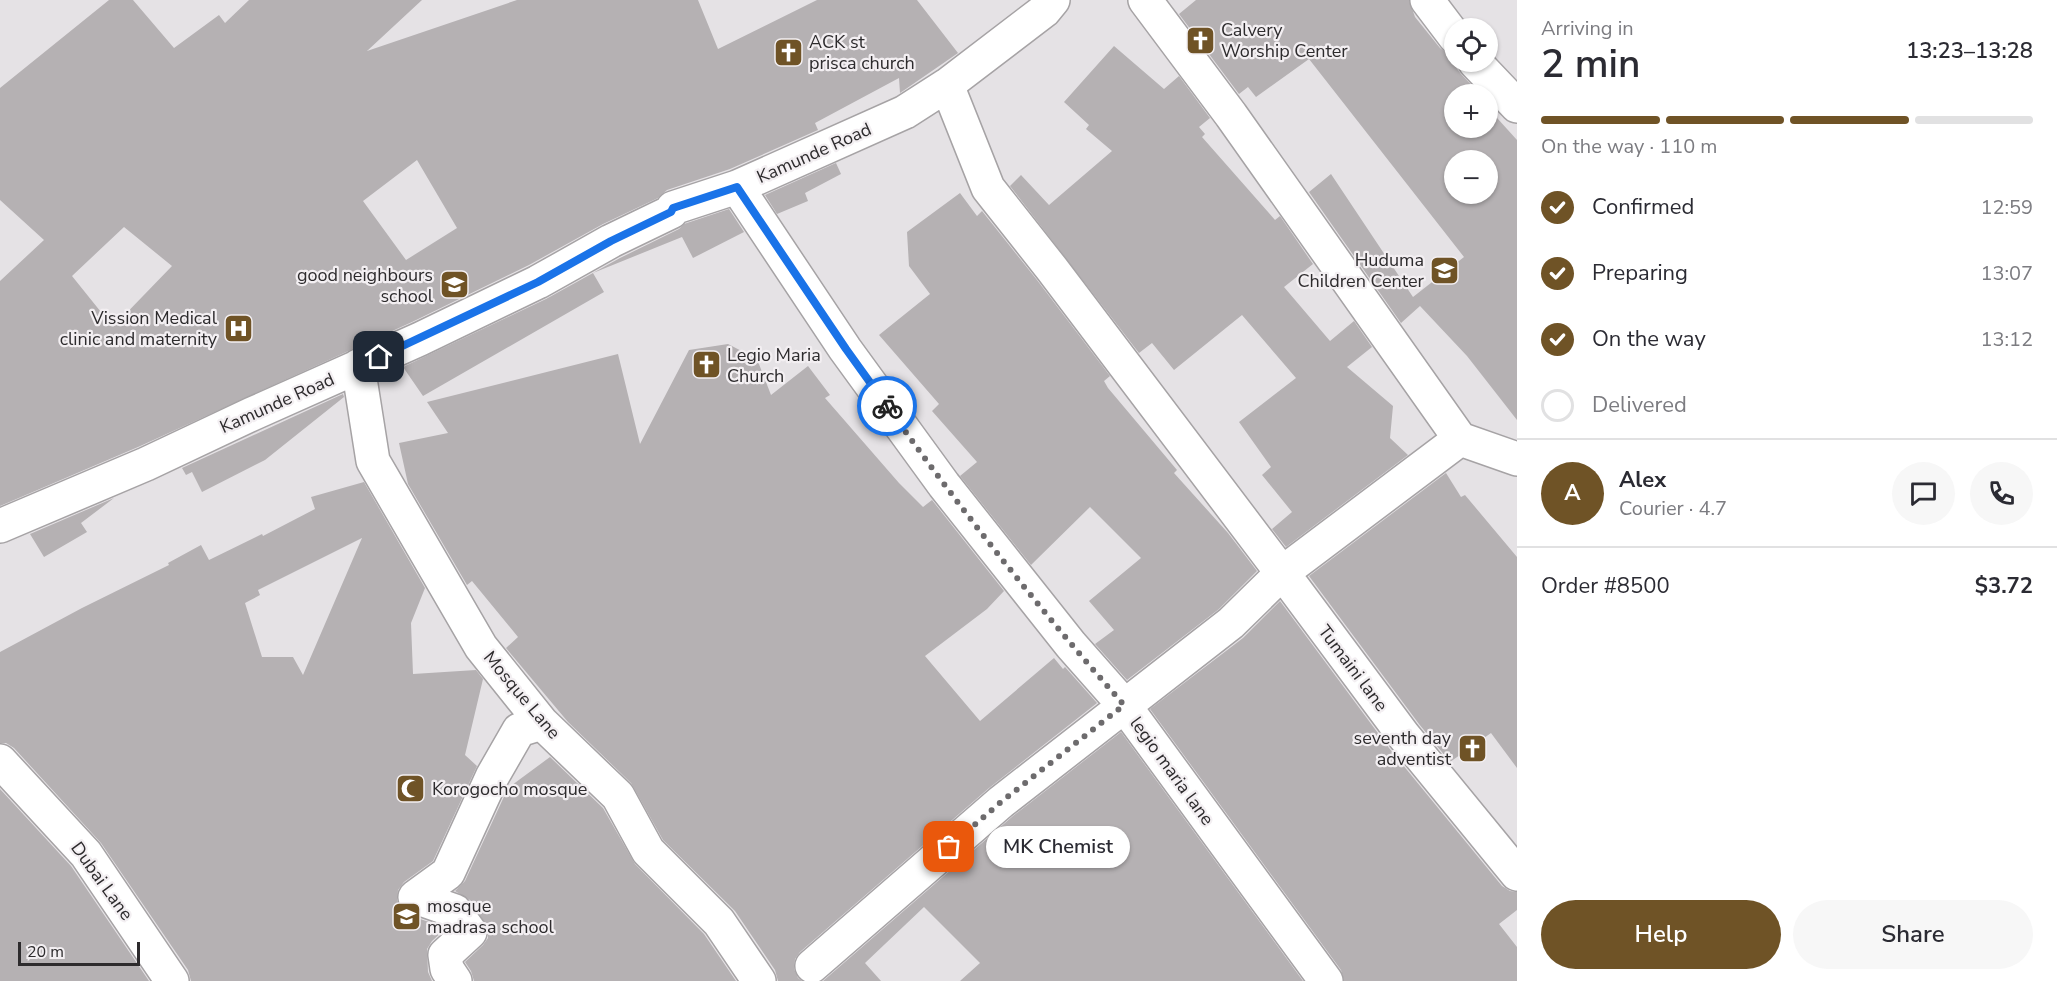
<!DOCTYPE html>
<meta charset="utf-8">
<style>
body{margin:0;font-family:"Nunito Sans",sans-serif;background:#f7f7f7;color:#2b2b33;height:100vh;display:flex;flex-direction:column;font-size:22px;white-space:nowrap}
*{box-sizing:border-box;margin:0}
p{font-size:20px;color:#7c7c81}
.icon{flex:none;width:33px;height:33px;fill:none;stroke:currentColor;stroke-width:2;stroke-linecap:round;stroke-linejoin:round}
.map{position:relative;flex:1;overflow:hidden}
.side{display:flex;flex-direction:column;background:#fff;width:540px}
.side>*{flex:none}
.buttons{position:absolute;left:1444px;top:18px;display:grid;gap:12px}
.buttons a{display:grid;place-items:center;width:54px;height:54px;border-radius:50%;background:#fff;box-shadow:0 2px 4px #0004;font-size:30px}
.scale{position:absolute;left:18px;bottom:15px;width:122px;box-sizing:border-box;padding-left:6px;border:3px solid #2d2b2d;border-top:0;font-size:16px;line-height:21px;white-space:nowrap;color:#2d2b2d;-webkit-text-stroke:4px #f3eff2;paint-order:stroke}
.pin{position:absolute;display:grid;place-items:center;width:51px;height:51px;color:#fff;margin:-26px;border-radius:12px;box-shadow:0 3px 9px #0006}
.courier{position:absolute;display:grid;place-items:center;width:60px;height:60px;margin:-30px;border:4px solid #1a73e8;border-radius:50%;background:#fff;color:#222;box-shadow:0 2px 8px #0007}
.bubble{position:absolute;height:42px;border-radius:21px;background:#fff;box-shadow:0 2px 4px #0004;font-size:20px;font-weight:600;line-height:42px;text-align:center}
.head em{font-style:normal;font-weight:600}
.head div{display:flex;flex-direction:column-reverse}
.head{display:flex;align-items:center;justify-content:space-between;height:102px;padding:0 24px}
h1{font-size:39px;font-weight:600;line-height:45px}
.bar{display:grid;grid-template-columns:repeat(4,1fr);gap:9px 6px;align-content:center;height:72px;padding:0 24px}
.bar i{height:8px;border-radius:4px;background:#e1e1e2}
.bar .active{background:#6f5326}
.bar p{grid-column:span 4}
.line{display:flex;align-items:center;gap:15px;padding:0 24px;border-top:2px solid #e1e1e2}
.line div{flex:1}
.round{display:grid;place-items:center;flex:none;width:63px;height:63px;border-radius:32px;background:#f7f7f7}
ol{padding:0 24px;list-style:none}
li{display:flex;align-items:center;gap:18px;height:66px}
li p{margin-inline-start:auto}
li .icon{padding:6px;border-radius:50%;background:#6f5326;color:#fff;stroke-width:4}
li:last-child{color:#7c7c81}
li i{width:33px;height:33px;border:3px solid #e1e1e2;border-radius:50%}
.primary-button{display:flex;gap:12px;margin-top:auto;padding:12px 24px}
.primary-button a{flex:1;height:69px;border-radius:36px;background:#6f5326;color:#fff;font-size:24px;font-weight:600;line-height:69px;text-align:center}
.primary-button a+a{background:#f7f7f7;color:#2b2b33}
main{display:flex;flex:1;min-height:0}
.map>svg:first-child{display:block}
.building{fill:#b5b1b3;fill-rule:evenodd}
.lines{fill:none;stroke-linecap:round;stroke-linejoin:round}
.minor-casing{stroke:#a6a3a5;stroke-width:36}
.minor{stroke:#fff;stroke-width:33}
.done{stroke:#6d6b6d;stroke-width:6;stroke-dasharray:0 10.8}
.route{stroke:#1a73e8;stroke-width:8}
.labels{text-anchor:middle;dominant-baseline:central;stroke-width:4.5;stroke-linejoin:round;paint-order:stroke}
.poi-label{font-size:18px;fill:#2d2b2d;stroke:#f3eff2;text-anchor:start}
.street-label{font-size:18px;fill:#2d2b2d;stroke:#f3eff2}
</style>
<main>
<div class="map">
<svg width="1517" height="981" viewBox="0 0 1517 981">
<rect width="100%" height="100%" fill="#e5e2e5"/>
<path class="building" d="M109,0H133L174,48L219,15L225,23L249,0H422L367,51L517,0H698L718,49L817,0H917L958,53L900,93L899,78L815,123L818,130L730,169L667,190L658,198L603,224L529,265L412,322L138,447L0,506V281L44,240L0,200V88ZM417,160L457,228L406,260L363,201ZM124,227L172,266L113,327L72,276Z
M1196,0H1409L1415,17L1440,48L1452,57L1450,59L1461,74L1478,92L1476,94H1455V128H1488V108L1517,140V420L1467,356L1420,306L1401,323L1309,192L1331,174L1413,297L1464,257L1309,59L1256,97L1248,87L1239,94L1179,14ZM1455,160H1488V194H1455Z
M1114,46L1164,89L1179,76L1210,118L1199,127L1205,134L1202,137L1275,220L1280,216L1313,264L1284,287L1330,341L1354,321L1372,347L1347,367L1393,406L1390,438L1408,455L1286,547L1272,529L1292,512L1262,475L1271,467L1239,422L1296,378L1242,315L1174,370L1152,343L1139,353L1010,186L1021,175L1049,205L1112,151L1086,129L1089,125L1064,102Z
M836,163L841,174L805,193L808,201L777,214L765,195Z
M960,193L977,216L982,211L1037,280L1110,376L1104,381L1108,388L1177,470L1174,473L1228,533L1257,571L1219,609L1127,680L1095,644L1114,630L1089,601L1141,558L1090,507L1031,565L960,476L977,462L932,411L939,404L879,335L930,294L909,266L907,232Z
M729,209L744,232L693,258L682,237L593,273L604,292L423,396L403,367L546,299L620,258L679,229L684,224Z
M728,344L757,359L771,395L808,366L830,395L825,398L899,483L923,507L932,500L1004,591L987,609L925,656L980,721L1054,658L1063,669L1065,667L1097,703L989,788L800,952L795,959L794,969L798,978L802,981H778L775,970L735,911L663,840L631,783L568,722L506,648L518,637L472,581L467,585L408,484L399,443L448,433L427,402L618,354L640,444L689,350Z
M343,394L344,397L265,460L202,492L192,472L186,475L182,468Z
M1446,473L1461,497L1465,495L1517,557V768L1491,733L1450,762L1419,724L1309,576Z
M364,482L425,588L411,623L413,674L476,670L483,679L465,755L477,766L433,861L404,882L398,890L397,900L401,909L409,915L443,927L445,929L432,941L427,949L428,972L432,981H191L188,970L101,843L14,748L6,743H0V652L82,608L169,565L168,563L201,545L209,560L262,534L263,536L315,509L311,497ZM362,538L303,675L293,657H262L245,603L260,595L258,590Z
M114,498L81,523L87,532L44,557L30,534Z
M1280,601L1389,748L1502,886L1510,891L1517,892V910L1499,924L1517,947V981H1344L1341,970L1150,709L1243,638Z
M1121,732L1303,981H960L980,963L924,907L865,963L881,981H823L1013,816Z
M550,757L603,808L635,864L704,934L736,981H474L471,971L465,962L483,945L488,938V929L470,900L455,891L465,881L508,788Z
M0,789L71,866L149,981H0Z"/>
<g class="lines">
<defs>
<path id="minor" d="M1145,0L1231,115L1460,439
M1427,0L1455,37
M1475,62L1517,106
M947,85L988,188L1052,269L1282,573
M737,187L845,349L944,485L1071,645L1124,705L1326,981
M358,366L373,461L481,647L542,723L618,796L648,851L719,922L759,981
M0,526L146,464L252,414L420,339L538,282L611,241L671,212L673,208L737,187L905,112L947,85L1044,11L1053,0
M1282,572L1404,736L1517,874
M0,761L86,854L172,981
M812,966L1001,802L1231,623L1282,573L1460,439L1517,459
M455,981L447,969L445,955L470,932L455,911L415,897L448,873L492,777L519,730L542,723"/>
</defs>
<use href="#minor" class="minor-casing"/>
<use href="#minor" class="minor"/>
</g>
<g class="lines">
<path class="done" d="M887,406C961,510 1040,610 1124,705L1001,802L949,847"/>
<path class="route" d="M379,357L538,282L611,241L671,212L673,208L737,187L846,349L887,406"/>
</g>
<defs>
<symbol id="church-square" viewBox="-11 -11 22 22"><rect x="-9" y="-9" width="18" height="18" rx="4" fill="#6f5326" stroke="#f3eff2"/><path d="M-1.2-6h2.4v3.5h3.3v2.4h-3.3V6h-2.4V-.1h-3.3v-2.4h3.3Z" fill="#fff"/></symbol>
<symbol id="school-square" viewBox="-11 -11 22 22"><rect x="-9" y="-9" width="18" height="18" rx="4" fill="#6f5326" stroke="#f3eff2"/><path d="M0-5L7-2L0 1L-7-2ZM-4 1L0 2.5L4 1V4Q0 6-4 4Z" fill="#fff"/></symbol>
<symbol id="hospital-square" viewBox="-11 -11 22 22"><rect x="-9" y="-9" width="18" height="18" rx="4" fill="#6f5326" stroke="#f3eff2"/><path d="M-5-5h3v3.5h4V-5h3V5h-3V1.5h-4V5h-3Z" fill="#fff"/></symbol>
<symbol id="mosque-square" viewBox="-11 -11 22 22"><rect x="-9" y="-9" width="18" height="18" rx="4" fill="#6f5326" stroke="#f3eff2"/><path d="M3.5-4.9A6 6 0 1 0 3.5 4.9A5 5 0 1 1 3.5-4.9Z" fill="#fff"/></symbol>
</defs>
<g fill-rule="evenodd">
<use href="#church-square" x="1184" y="24" width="33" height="33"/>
<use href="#church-square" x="772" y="36" width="33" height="33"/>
<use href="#school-square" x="1428" y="254" width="33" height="33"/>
<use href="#school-square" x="438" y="268" width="33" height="33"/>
<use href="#hospital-square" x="222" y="312" width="33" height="33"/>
<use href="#church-square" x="690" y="348" width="33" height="33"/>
<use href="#church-square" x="1456" y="732" width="33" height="33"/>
<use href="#mosque-square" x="394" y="772" width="33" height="33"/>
<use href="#school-square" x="390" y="900" width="33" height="33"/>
</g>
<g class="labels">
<g class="poi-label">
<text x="1221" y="30">Calvery<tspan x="1221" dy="21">Worship Center</tspan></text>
<text x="809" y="42">ACK st<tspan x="809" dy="21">prisca church</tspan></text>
<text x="1424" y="260" text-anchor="end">Huduma<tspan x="1424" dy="21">Children Center</tspan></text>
<text x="433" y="275" text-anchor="end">good neighbours<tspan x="433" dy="21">school</tspan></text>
<text x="217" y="318" text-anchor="end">Vission Medical<tspan x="217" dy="21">clinic and maternity</tspan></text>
<text x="727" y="355">Legio Maria<tspan x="727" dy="21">Church</tspan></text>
<text x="1451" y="738" text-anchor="end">seventh day<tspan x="1451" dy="21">adventist</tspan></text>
<text x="432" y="789">Korogocho mosque</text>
<text x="427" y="906">mosque<tspan x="427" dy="21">madrasa school</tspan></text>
</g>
<g class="street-label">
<text transform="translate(814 153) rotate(-24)">Kamunde Road</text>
<text transform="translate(277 403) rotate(-24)">Kamunde Road</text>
<text transform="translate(1353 668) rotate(53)">Tumaini lane</text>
<text transform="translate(522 695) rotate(50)">Mosque Lane</text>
<text transform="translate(1172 771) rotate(54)">legio maria lane</text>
<text transform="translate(102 881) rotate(54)">Dubai Lane</text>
</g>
</g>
</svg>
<div class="buttons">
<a><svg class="icon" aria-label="locate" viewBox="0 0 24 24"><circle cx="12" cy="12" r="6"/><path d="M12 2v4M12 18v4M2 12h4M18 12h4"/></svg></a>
<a>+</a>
<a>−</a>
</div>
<div class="scale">20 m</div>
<div class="pin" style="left:949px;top:847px;background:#ea580c"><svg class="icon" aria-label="bag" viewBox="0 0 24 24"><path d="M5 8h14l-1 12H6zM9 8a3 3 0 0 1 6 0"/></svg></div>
<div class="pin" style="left:379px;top:357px;background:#1f2937"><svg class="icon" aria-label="home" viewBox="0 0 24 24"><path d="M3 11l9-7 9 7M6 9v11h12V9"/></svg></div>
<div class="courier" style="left:887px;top:406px"><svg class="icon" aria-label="bike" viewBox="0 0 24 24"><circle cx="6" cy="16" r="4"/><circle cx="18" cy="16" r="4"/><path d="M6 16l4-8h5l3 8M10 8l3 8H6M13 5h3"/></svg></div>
<div class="bubble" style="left:986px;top:826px;width:144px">MK Chemist</div>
</div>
<section class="side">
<div class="head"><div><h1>2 min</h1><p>Arriving in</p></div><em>13:23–13:28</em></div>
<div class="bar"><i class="active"></i><i class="active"></i><i class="active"></i><i></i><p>On the way · 110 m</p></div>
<ol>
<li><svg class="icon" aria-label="check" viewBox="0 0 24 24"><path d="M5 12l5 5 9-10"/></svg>Confirmed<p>12:59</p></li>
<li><svg class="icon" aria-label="check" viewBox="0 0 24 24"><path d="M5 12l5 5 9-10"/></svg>Preparing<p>13:07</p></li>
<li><svg class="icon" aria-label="check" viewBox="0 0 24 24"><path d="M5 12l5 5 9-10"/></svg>On the way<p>13:12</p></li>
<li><i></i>Delivered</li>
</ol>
<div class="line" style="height:108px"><b class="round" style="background:#6f5326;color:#fff">A</b><div><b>Alex</b><p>Courier · 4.7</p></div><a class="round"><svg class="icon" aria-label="chat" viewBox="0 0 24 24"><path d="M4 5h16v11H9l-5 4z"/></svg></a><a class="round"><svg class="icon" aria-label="phone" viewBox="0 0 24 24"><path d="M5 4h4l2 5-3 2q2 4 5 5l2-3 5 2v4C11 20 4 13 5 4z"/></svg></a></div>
<div class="line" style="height:78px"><div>Order #8500</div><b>$3.72</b></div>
<div class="primary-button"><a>Help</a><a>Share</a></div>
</section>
</main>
